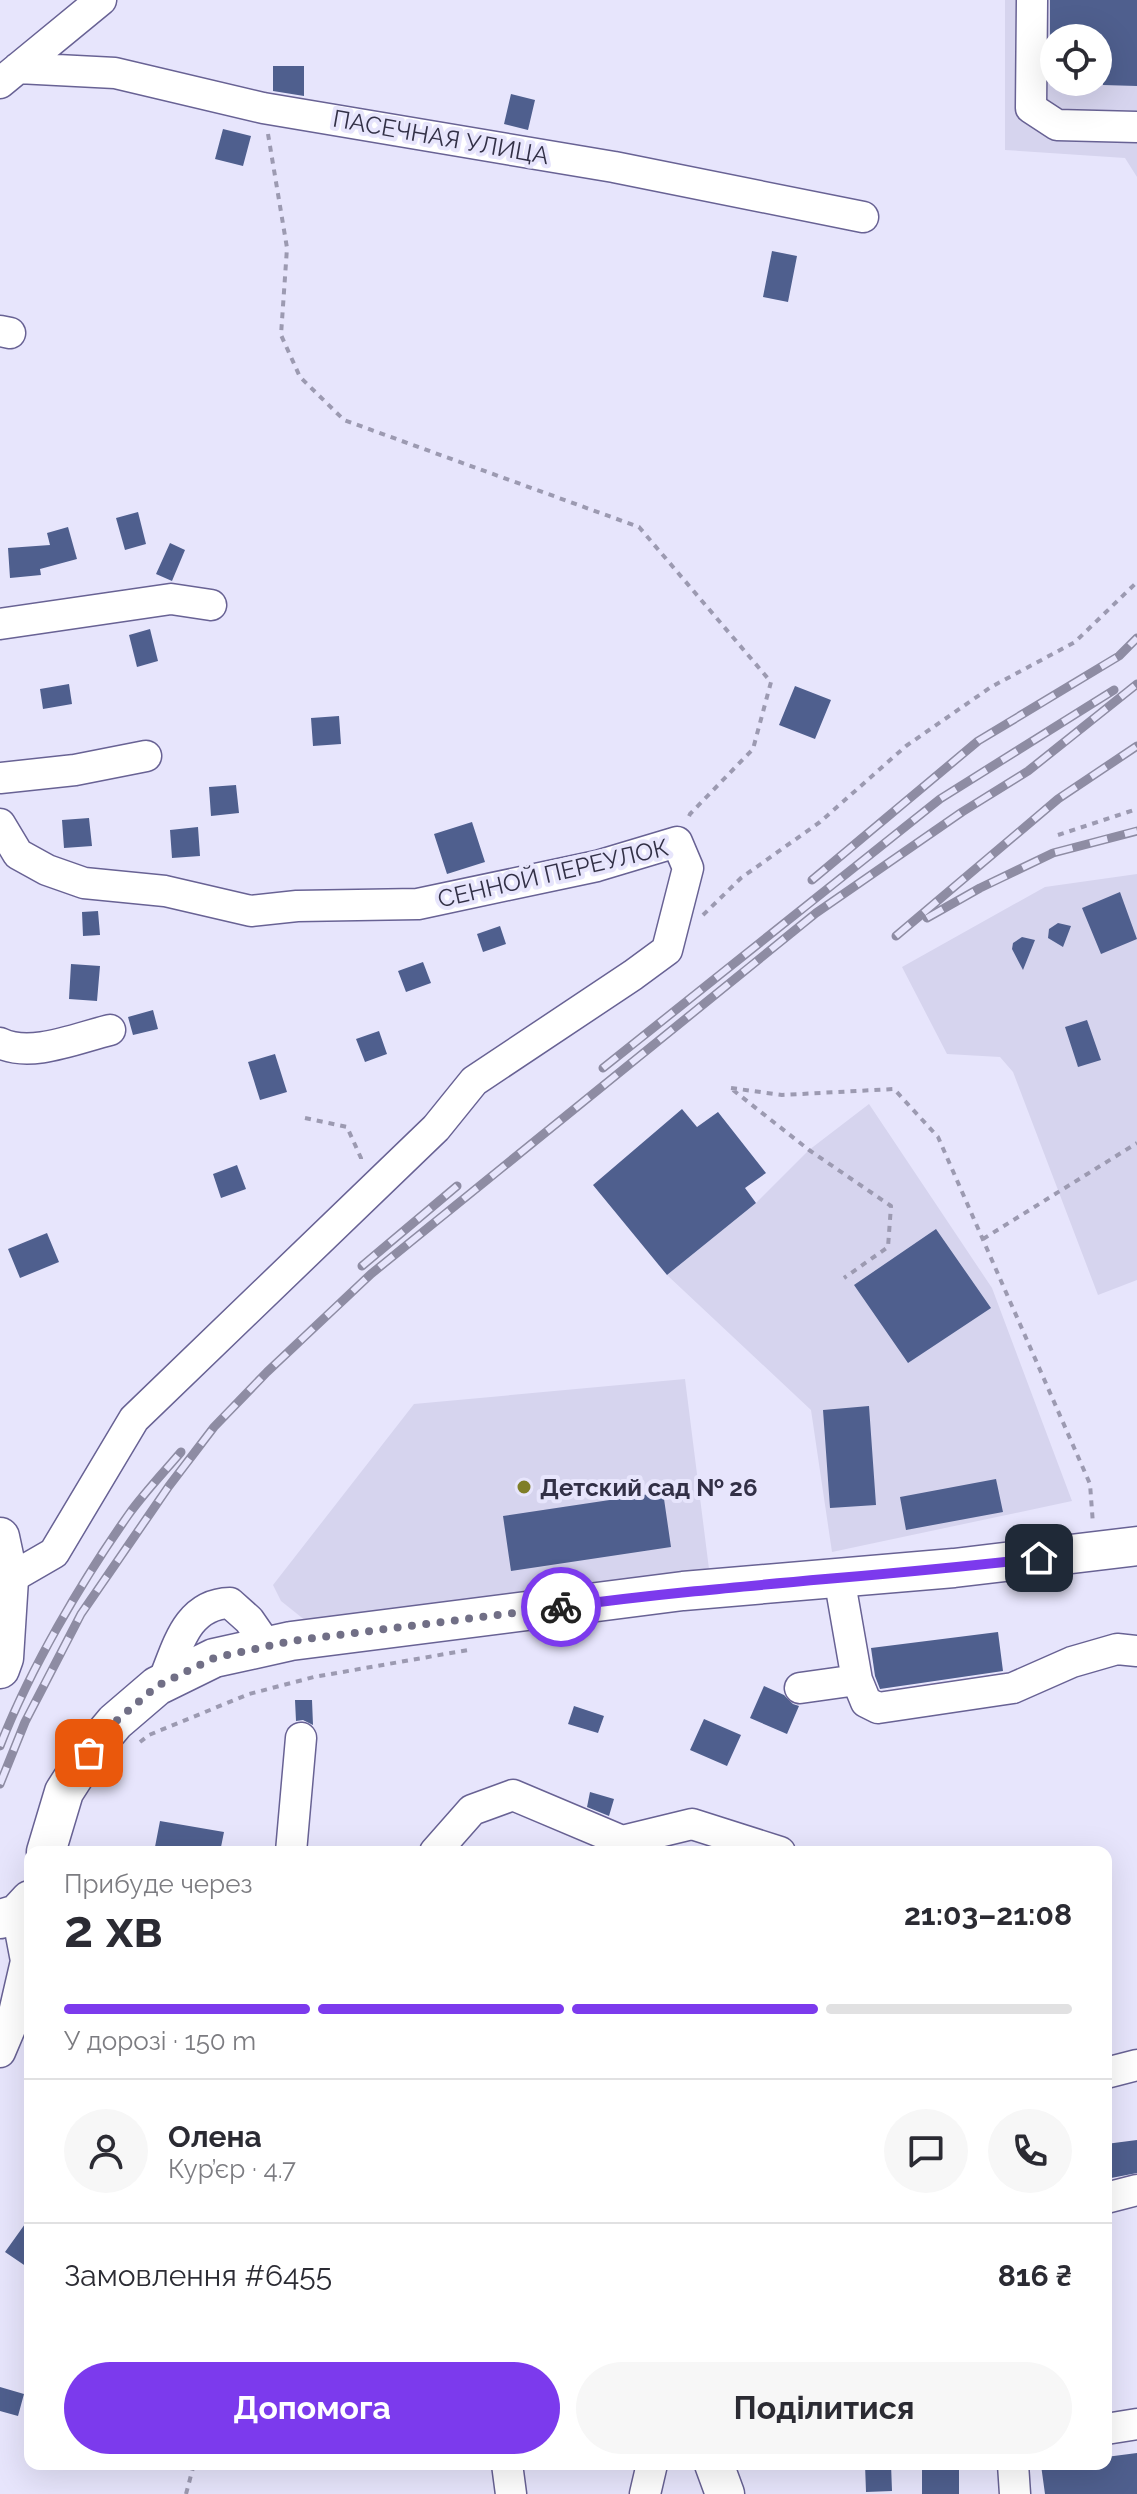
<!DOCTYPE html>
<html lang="uk">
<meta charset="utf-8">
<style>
body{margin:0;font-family:Raleway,sans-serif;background:#f7f7f7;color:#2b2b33;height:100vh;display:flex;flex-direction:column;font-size:30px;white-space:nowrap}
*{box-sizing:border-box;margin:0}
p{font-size:26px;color:#7c7c81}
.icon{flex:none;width:44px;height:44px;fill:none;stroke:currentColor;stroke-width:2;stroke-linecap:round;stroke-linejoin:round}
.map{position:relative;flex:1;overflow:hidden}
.details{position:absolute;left:24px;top:1846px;width:1088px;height:624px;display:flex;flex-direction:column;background:#fff;border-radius:16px;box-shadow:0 8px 32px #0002}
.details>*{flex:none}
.tools{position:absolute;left:1040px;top:24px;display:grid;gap:16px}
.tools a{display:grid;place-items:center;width:72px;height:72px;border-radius:50%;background:#fff;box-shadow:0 8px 32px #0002;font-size:40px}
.pin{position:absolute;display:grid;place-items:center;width:68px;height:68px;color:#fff;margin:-34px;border-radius:16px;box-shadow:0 4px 12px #0006}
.courier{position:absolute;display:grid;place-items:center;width:80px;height:80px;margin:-40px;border:6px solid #7c3aed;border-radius:50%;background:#fff;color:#222;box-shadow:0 2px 10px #0007}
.head em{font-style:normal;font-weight:700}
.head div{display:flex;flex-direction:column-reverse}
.head{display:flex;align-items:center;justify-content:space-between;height:136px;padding:0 40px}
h1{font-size:52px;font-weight:700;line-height:60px}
.bar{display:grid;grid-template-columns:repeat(4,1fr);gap:12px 8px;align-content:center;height:96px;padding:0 40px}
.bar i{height:10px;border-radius:6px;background:#e1e1e2}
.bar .current{background:#7c3aed}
.bar p{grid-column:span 4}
.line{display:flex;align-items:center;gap:20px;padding:0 40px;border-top:2px solid #e1e1e2}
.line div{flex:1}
.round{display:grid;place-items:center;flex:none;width:84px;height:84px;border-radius:42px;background:#f7f7f7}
.action{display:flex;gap:16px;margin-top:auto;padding:16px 40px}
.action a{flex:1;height:92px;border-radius:48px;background:#7c3aed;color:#fff;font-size:32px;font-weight:700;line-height:92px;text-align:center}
.action a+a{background:#f7f7f7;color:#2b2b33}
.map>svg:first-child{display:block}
.built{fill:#d6d4ee;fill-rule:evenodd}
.building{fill:#4f5f8e}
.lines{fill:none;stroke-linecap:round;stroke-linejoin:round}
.minor-casing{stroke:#686294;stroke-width:33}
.major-casing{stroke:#686294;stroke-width:41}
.path{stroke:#9c9ab1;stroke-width:4;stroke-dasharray:6 6;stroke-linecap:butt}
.minor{stroke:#fff;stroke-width:30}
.major{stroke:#fff;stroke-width:38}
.rail-casing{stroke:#8e8ca3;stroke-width:9}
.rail{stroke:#e7e5fc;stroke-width:6;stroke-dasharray:18;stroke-linecap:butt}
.done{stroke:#716f86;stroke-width:8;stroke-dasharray:0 14.4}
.route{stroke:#7c3aed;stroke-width:10}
.poi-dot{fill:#7f7e27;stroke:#e7e5fc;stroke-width:3}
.labels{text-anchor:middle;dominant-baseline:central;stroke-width:8;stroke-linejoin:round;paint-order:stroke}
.street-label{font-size:24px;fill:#323046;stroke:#e7e5fc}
.poi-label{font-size:24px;font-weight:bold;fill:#323046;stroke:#e7e5fc;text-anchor:start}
</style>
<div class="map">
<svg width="1137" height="2494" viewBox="0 0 1137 2494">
<rect width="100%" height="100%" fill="#e7e5fc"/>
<path class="built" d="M1005,0H1137V177L1125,158L1005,150ZM1054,38H1098V82H1054Z
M1137,874V1280L1098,1295L1013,1072L1000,1057L947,1054L902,967L1045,887Z
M869,1104L992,1288L1072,1501L832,1552L811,1410L667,1275L756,1203L809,1150Z
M685,1379L709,1569L306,1621L281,1601L273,1585L414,1404Z"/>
<path class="building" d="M1050,0H1137V86L1103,85V38H1050Z
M273,66H304V96L273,91Z
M511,94L535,100L528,130L504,124Z
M223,129L251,136L243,166L215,159Z
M772,251L797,256L788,302L763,297Z
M138,512L146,544L125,550L116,518Z
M68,527L77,559L40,569L41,575L10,578L8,548L50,545L47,533Z
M170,543L185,550L172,581L156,574Z
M150,629L158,661L137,667L129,635Z
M69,684L72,704L43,709L40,689Z
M795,686L831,700L815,739L779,725Z
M339,716L341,744L313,746L311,718Z
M236,785L239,813L211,816L209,787Z
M89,818L92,846L64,848L62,820Z
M472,822L485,862L447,874L434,834Z
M198,827L200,856L172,858L170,830Z
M1120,892L1137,939L1101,954L1082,908Z
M98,911L100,935L83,936L82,912Z
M1058,923L1071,926L1063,947L1048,938L1049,929Z
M500,926L506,944L483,952L477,934Z
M1022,937L1035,940L1023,970L1012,949L1013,943Z
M423,962L431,983L406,992L398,971Z
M71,964L100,966L97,1001L69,999Z
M153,1010L158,1029L133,1035L128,1017Z
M1087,1020L1101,1060L1078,1067L1065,1027Z
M379,1031L387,1054L365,1062L356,1039Z
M275,1054L287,1092L260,1100L248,1062Z
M682,1109L697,1127L718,1112L766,1173L745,1188L756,1203L667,1275L593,1185Z
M237,1165L246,1189L221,1198L213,1174Z
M936,1229L991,1308L908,1363L854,1285Z
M47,1233L59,1262L20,1278L8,1249Z
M869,1406L876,1505L830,1508L823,1410Z
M996,1479L1003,1512L906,1530L900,1497Z
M663,1492L671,1547L511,1571L503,1516Z
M998,1632L1003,1671L880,1689L875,1676L871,1648Z
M764,1686L784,1695L793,1704L799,1706L787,1734L750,1718Z
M295,1700H312L313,1725L303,1720L296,1721Z
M574,1706L604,1716L598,1733L568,1724Z
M704,1719L741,1735L727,1766L690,1750Z
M590,1792L614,1799L609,1816L587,1807Z
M160,1821L224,1832L220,1852H154Z
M1137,2140V2173L1106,2179V2144Z
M30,2217V2269L5,2252Z
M0,2387L24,2394L18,2416L0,2411Z
M1137,2453V2494H1045L1041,2465L1106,2464V2457Z
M865,2464H891L892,2491L866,2492Z
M922,2470H959V2494H922Z"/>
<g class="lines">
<defs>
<path id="minor" d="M1032,0L1031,108L1057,125L1137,127
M18,68L115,73L263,108L614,167L863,217
M0,83L101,0
M0,331L10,333
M0,624L171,599L211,605
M0,778L75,770L146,756
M0,824L18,854L47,870L84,883L165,891L251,911L297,906L418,904L597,866L677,842L688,868L667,950L633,975L474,1081L436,1128L134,1419L54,1553L9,1579
M0,1043C31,1058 77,1038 110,1030
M839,1577L857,1680L866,1702L878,1708L1013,1688L1072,1662L1117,1649L1137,1651
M162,1684C177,1650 185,1604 230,1603L249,1620L267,1646
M800,1688L857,1680
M291,1852L301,1738
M435,1852L472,1810L513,1795L622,1841L692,1824L780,1852
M0,2052L11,2026L26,1961L17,1914
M1106,2073L1137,2065
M1106,2198L1137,2190
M1106,2429L1137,2424
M507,2464L511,2494
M1013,2464L1015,2494
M645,2494L652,2464"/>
<path id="major" d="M0,1537L9,1579L4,1658L0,1669
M46,1852L64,1792L89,1753L115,1722L157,1686L214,1658L291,1641L683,1591L954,1568L1137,1546
M0,1919L17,1914L30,1900
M714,2464L725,2494"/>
</defs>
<use href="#minor" class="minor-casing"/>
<use href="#major" class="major-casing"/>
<path class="path" d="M268,134L287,248L281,335L300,377L344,420L639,527L771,682L753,749L690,814L687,821
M1058,835L1137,809
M703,915L741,878L820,822L906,746L991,687L1075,642L1137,582
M731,1088L782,1095L894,1089L938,1137L1090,1484L1093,1524
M733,1090L809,1150L891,1206L888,1247L844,1278
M305,1118L347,1127L361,1158V1164
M983,1239L1137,1143
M140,1742L149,1735L249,1694L314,1677L468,1650
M186,2494L194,2464"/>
<use href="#minor" class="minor"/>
<use href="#major" class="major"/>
<defs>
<path id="rail" d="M812,880L978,741L1119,656L1137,638
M927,918L980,888L1053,853L1137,831
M896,936L1058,799L1137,746
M603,1068L940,799L1114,690
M362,1266L457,1186
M0,1746C30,1669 81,1582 129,1514C145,1492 164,1472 181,1452
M0,1784L25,1722L81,1614L169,1486L214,1427L267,1372L371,1274L816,913L962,812L1028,771L1137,684"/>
</defs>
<use href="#rail" class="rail-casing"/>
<use href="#rail" class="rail"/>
</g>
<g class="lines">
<path class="done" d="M89,1753L115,1722L157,1686L214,1658L291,1641L561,1607"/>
<path class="route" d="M561,1607C720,1585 880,1577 1039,1558"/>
</g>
<circle class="poi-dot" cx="524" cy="1487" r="8"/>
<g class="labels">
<g class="street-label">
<text transform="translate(441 137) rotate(10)">ПАСЕЧНАЯ УЛИЦА</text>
<text transform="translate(553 873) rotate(-13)">СЕННОЙ ПЕРЕУЛОК</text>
</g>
<g class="poi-label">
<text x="540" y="1487">Детский сад № 26</text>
</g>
</g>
</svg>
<div class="tools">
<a><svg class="icon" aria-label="locate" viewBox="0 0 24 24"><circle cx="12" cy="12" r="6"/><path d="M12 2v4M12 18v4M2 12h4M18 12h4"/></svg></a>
</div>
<div class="pin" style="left:89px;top:1753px;background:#ea580c"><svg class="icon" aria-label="bag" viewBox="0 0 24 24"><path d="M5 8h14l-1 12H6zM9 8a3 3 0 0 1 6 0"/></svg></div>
<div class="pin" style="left:1039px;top:1558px;background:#1f2937"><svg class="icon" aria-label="home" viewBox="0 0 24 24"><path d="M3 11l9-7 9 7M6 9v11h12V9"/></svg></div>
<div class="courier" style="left:561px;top:1607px"><svg class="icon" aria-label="bike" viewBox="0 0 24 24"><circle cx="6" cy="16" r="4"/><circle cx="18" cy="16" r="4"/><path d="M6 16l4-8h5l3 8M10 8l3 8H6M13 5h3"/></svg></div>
<section class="details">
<div class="head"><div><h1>2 хв</h1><p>Прибуде через</p></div><em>21:03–21:08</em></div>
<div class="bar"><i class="current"></i><i class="current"></i><i class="current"></i><i></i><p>У дорозі · 150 m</p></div>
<div class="line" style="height:144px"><a class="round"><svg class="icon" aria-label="person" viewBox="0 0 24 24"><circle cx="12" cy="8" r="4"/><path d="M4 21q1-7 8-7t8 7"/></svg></a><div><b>Олена</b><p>Кур’єр · 4.7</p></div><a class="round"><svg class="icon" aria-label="chat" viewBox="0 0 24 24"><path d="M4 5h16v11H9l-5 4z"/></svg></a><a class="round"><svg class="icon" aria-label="phone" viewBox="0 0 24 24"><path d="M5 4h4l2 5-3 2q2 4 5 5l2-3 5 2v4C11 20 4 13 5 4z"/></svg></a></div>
<div class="line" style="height:104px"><div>Замовлення #6455</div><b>816 ₴</b></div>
<div class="action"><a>Допомога</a><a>Поділитися</a></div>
</section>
</div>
